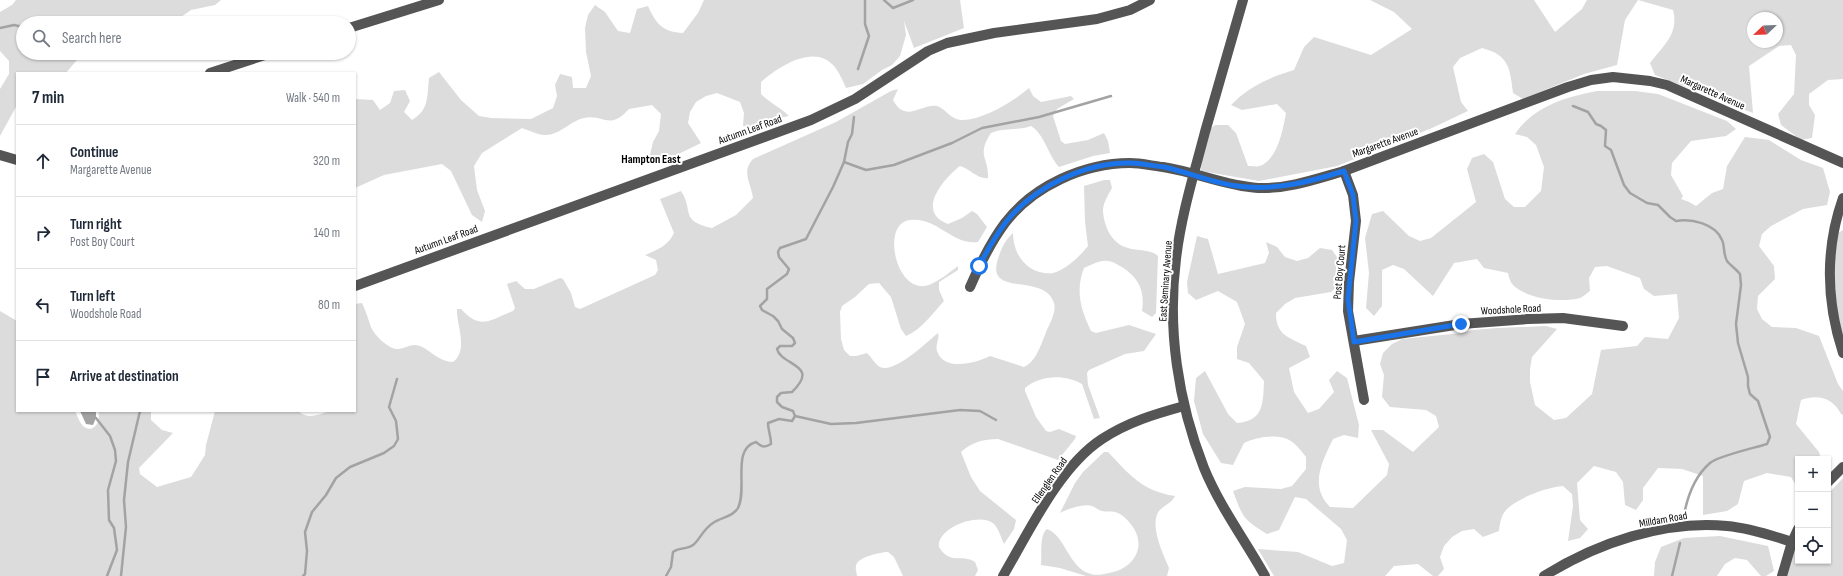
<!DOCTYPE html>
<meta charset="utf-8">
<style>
:root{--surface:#fff;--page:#f2f2f3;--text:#1f2937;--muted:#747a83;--line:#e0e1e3}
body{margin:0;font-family:"Sofia Sans Condensed",sans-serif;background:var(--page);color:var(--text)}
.controls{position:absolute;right:12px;bottom:12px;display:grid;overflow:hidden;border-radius:0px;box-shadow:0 1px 3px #0004}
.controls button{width:36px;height:36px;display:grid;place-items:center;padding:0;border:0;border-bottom:1px solid var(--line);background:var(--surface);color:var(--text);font:20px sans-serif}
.compass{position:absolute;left:1747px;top:12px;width:36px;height:36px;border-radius:50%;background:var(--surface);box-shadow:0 1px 3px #0004;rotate:247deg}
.stop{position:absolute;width:12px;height:12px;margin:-9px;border:3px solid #1a73e8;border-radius:50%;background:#fff}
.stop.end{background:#1a73e8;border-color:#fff;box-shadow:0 1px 4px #0008}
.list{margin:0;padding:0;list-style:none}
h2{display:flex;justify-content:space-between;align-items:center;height:52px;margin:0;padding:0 16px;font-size:17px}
h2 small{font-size:13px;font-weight:400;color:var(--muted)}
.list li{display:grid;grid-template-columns:26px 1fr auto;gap:12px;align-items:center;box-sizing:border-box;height:72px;padding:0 16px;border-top:1px solid var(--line)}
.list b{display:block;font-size:15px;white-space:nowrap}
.list p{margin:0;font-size:13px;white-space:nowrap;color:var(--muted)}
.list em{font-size:13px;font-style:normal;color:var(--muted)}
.icon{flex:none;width:22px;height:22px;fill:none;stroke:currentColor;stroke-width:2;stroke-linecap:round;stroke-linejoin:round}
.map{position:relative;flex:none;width:1843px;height:576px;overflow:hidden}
.search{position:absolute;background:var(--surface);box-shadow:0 1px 3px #0004;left:16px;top:16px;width:340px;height:44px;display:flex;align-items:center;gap:10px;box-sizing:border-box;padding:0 14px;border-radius:22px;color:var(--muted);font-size:15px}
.panel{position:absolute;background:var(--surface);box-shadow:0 1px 3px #0004;left:16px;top:72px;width:340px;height:340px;border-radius:0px}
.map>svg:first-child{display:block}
</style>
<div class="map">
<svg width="1843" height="576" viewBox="0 0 1843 576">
<rect width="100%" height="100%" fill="#fff"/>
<g fill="#dcdcdc" fill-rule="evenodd">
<polygon points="16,0 221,0 215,5 191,10 181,17 180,23 23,23 23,53 117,53 81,55 66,73 17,73 17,105 0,136 0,89 9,74 9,61 0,51 0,12 12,5"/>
<path d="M704 0H960L964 28 914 48 904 21 906 35 900 56 892 65 882 70 863 84 846 88C843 81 839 72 834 66 814 43 778 67 761 82V94C770 103 780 107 789 116L765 121 754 127 743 126 744 113 740 102 717 93 706 96 696 102 690 112 688 123 701 143 656 165 650 155 653 142 659 131 661 114 652 105 629 109C609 131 604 114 584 118 570 121 560 135 545 135 538 135 528 130 522 128L482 153 474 166 477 190 485 211 482 222 472 215 451 171 442 164 384 175 355 188V99L373 100 380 110 390 103 394 91 405 90 410 101 404 112 412 120C429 110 427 97 429 78L439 72 461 100 479 116 491 118 531 119 553 108 557 96 555 85 560 74 572 77 573 88H586L591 76 586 52 585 28 588 15 595 5 605 12 618 31 630 33 637 9 648 6C656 24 663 32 683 33L698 13Z"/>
<path d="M1370 0H1534L1555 32 1582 9 1587 0H1843V79L1828 80 1809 94V105L1815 115 1812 138 1801 140 1781 125 1778 114 1794 94 1796 55 1791 45 1779 46 1749 66 1753 113 1655 75 1650 63C1664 45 1679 34 1673 10L1638 0 1625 20 1617 65 1584 74 1523 99 1513 93C1510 68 1509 55 1482 48L1460 58 1453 67 1461 102 1468 111 1432 128 1337 166 1259 181 1201 171 1202 145 1205 133 1215 125H1228L1236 133 1248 166C1251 166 1257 167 1260 166 1278 159 1283 129 1286 113L1277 104 1242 110 1231 105C1248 87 1270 77 1294 70L1304 47 1314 37 1371 55 1412 29 1394 12ZM1753 18H1777V42H1753Z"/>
<path d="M1029 88 1033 96 1041 102 1071 96 1074 99 1057 109 1053 116 1061 141 1065 144 1088 140 1104 133 1108 141 1110 153 1093 156 1059 167C1048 155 1045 135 1031 126 1017 131 1004 127 991 133 976 156 989 157 988 178 979 180 970 169 960 166 944 178 915 212 948 224L962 218 972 211 977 214 987 227 978 242C951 245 938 217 910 220 880 223 896 296 929 285 939 281 949 273 958 266V270L939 282V290L944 301C933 313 921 330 906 336L901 329 891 297 879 283 869 284 855 297 842 306 840 312 841 339 844 350 850 356H856L867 353C871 357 876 365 880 367 895 374 928 341 938 333 940 339 935 344 937 351 944 372 976 363 990 356L1024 367C1036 361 1040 347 1045 335 1048 326 1057 313 1054 303 1045 272 985 298 998 259 1001 249 1005 240 1013 233 1013 252 1024 270 1044 273 1048 273 1050 274 1053 273 1067 269 1079 257 1088 246L1085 222 1084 186 1104 180H1110L1112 188C1108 195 1103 203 1103 211 1104 227 1112 244 1128 248 1137 251 1151 249 1158 256L1156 313 1152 317 1142 311C1145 291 1139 278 1122 267 1118 265 1112 261 1108 261 1099 260 1092 265 1084 268 1075 291 1081 310 1091 331L1096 333 1129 325 1156 334 1144 351 1125 354 1089 370 1087 373 1088 385 1100 418 1094 419 1082 384C1065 374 1040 375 1025 388V391L1036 417 1046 431 1050 432 1059 429 1076 436 1075 439 1058 460 998 439C984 439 972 442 961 452L971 477 980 491 1016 520 1014 529 1004 544C1001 538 999 529 994 524 980 511 936 528 939 547 951 566 961 553 975 562L978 570 975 576H903L894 557 888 552C881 552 857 557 856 566 855 569 857 573 857 576H0V311L17 321V411H75C78 417 80 425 86 428 96 432 101 419 98 411H151V420L162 430 173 433 139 468 140 474 157 487 191 477 193 474 205 455 206 445 215 411H298C309 421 320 413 332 411 339 410 347 411 355 411V304L362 303C366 311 368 319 371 327 374 335 389 350 399 349 407 348 411 343 420 346 431 351 440 362 453 362 469 350 456 324 457 309H461C481 330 488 321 513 311L515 308 507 284 516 281 525 289H534L560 278 563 279 571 293 575 307 580 309 655 275 658 270 656 260 645 255C657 250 668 246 674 233L660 199 681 191C694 210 679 221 712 228L736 215 753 198C751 183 741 172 753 159L836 122 891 91 898 89 893 100C906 124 921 103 937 106 945 108 950 119 961 120 982 121 1014 101 1029 88Z"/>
<path d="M1597 91H1635L1658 94 1727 121 1736 129 1726 136 1691 141 1672 163 1671 175 1683 196 1681 199 1689 202 1696 206 1712 193 1723 189 1727 166 1745 137 1769 140 1801 160 1823 168 1830 192 1827 205 1803 209 1771 226 1762 234 1759 246 1774 266 1775 279 1758 296 1757 309 1762 319 1772 327 1796 328 1819 336 1838 384 1843 391V415L1841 414C1833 398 1818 394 1801 400L1796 424 1819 452 1821 459H1798V489L1791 477 1767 473 1744 481 1738 504 1727 511 1703 515V476L1682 469 1658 468 1643 488V500L1636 510 1625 505 1623 482 1616 472 1594 466 1577 483 1580 520 1588 529 1580 538 1568 541 1573 506 1572 494 1563 486C1547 487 1519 498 1508 508 1501 514 1500 523 1499 531L1483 537 1474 529 1462 531 1452 537 1444 546 1440 557 1444 569 1438 576H1433L1418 564 1394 566 1385 576H1274L1258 549 1298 552 1332 566 1344 563 1347 540 1341 529 1306 499 1295 497 1279 530 1267 534C1243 519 1243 518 1233 491L1245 487 1281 489 1292 486 1306 469V457C1302 452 1297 445 1291 441 1279 433 1256 437 1244 443L1233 465 1221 463 1203 434 1194 401 1196 378 1205 371 1228 414 1237 423C1264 421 1263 403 1264 381L1249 363 1237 359V347L1245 324 1237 302 1218 291 1196 300 1188 293 1187 282 1197 236 1208 239 1218 274 1265 263 1269 253 1266 242 1277 247 1285 257 1297 261 1308 258 1320 248 1332 250 1339 260 1340 284 1331 292 1295 298 1285 304 1276 313C1276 335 1288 337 1306 346L1310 357 1289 368 1294 392 1308 413 1319 409 1334 392 1329 380 1337 371 1347 378 1359 425 1358 438 1344 435 1333 439C1322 462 1309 486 1330 507L1353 508 1387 475 1389 464 1371 430H1383L1413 452 1439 427 1436 416 1426 410 1390 407 1382 397 1384 375 1380 364 1383 353 1392 344 1402 339 1462 333 1473 330 1497 328 1546 326 1557 329 1532 357 1530 369V382L1535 405 1554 420 1566 418 1592 394 1601 350 1637 346 1645 337 1668 339 1679 318 1677 294 1654 296 1644 289 1640 278 1607 266 1595 267 1589 278 1590 291C1587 293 1583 297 1580 298 1561 303 1527 299 1513 285 1510 282 1509 277 1508 273L1484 268 1477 259 1454 263 1433 296 1404 269 1393 265 1382 270V306L1374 316 1366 308 1369 273 1365 238 1372 214 1383 211 1409 236 1420 241 1431 238 1476 202 1467 169 1472 158 1484 154 1493 162 1505 199 1514 207H1525L1541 191 1544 167 1536 145 1527 137 1515 134C1534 106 1566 97 1597 91Z"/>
<polygon points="1843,230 1843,340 1833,294 1833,257 1838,233"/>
<path d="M1104 452H1108C1130 475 1142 491 1175 496 1172 503 1164 505 1159 511 1149 525 1163 554 1169 568L1167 576H1086L1060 568 1041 565C1042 555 1039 535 1047 529 1065 535 1069 569 1091 574 1096 576 1104 574 1109 573 1135 569 1149 544 1129 522 1126 518 1120 513 1115 512 1111 511 1106 512 1102 511 1098 510 1095 507 1092 506 1084 503 1067 509 1060 513L1075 483 1083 472Z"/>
<polygon points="1843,478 1843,576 1784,576 1798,541 1798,561 1828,561 1828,494"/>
<polygon points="1720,536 1768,546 1774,571 1766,576 1761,576 1747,560 1735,558 1725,564 1717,576 1654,576 1655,562 1661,547 1684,538"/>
</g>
<polygon fill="#a3a3a3" points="80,411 96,411 96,418 93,425 86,424"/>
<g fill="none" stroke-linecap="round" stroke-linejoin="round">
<g stroke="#a3a3a3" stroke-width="2.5">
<polyline points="884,0 893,8 913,0"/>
<polyline points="0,28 14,25 23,27"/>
<polyline points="858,69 869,36 865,24 865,0"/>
<path d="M1573 106 1588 112 1596 124 1601 126 1606 130 1605 146 1611 150 1624 185 1630 193 1647 203 1658 205 1670 217 1676 221C1691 218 1716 224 1722 240 1725 246 1723 254 1727 261 1730 265 1736 269 1740 274L1741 285 1736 324 1738 343 1748 377V386L1750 394 1758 401 1770 437 1767 444C1754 448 1718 456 1710 463 1696 475 1689 492 1685 510"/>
<polyline points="844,162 866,170 894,165 952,143 982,128 1039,117 1111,96"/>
<polyline points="795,416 831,424 856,423 960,410 980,411 996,420"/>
<polyline points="96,418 110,436 115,450 116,461 108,490 109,520 114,528 117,550 107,576"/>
<polyline points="121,576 126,527 124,500 128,462 140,411"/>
<polyline points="303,576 305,574 307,551 305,532 312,512 326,495 336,478 350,467 384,453 394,446 398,439 396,421 389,407 397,379"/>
<path d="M666 576 671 567 673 552C679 547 686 550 693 545 699 541 703 529 713 523 721 517 733 517 738 508 748 488 731 449 756 442 762 447 764 448 771 444 771 436 768 430 768 423L779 419 792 421 795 416 793 411 782 407 777 402V397L781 393 792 392C821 364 781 366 777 349L780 346H792L795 343 793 338 782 329 778 321 773 316 762 310 760 306 767 299V289L787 274 789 269 779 257 778 252 780 248 806 239 833 187 844 162 848 142 852 134 854 117"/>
<polyline points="1672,576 1680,543"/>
</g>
<g stroke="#555" stroke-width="10">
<path d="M1243 0C1230 44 1218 88 1205 132 1194 174 1181 216 1176 259 1167 329 1178 402 1204 468 1220 507 1245 540 1265 576"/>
<polyline points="349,28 439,0"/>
<polyline points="210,73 271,53"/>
<polyline points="0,155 17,160"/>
<polyline points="1344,171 1353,195 1356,221 1349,282 1348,311 1364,400"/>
<path d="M1843 198C1825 249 1826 301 1843 353"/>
<polyline points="355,286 811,120 855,99 928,51 947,43 994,33 1097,19 1130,10 1150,0"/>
<path d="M970 287C980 264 990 243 1005 223 1033 186 1084 163 1130 163 1141 163 1153 166 1163 167 1196 172 1225 186 1258 188 1288 189 1316 179 1344 171L1568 87 1591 80 1613 77 1650 81 1667 85 1843 163"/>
<polyline points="1354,341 1461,324 1528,319 1563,318 1623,326"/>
<polyline points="1828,482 1843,467"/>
<path d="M1003 576C1029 532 1059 467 1102 439 1128 422 1155 414 1184 406"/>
<path d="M1544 576C1597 543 1664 520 1727 526 1749 528 1771 535 1792 542"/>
<polyline points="1782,576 1792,542 1798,529"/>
</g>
</g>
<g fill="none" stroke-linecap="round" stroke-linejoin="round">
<path stroke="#1a73e8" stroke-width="5" d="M979 266C987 251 995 236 1006 222 1034 187 1085 162 1131 163 1141 163 1153 166 1164 167 1188 172 1212 183 1237 186 1275 191 1309 182 1344 171L1353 195 1356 221 1348 299 1354 342 1461 324"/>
</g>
<g text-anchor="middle" stroke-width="4" stroke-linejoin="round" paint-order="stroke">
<g font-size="11" fill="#000" stroke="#fff">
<text transform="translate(1713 92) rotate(24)" y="4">Margarette Avenue</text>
<text transform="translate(750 129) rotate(-20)" y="4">Autumn Leaf Road</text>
<text transform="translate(1385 142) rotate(-20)" y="4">Margarette Avenue</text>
<text transform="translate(446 239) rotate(-20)" y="4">Autumn Leaf Road</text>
<text transform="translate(1339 272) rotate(-85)" y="4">Post Boy Court</text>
<text transform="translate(1165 281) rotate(-86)" y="4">East Seminary Avenue</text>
<text transform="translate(1511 309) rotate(-3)" y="4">Woodshole Road</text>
<text transform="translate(1049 480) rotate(-55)" y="4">Ellenglen Road</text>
<text transform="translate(1663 519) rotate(-10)" y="4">Milldam Road</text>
</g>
<g font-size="12" font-weight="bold" fill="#000" stroke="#fff">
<text x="651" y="163">Hampton East</text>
</g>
</g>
</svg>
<div class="controls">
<button>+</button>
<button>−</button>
<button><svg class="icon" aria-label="locate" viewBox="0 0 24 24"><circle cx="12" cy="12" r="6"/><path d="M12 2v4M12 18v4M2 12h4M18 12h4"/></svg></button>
</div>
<svg class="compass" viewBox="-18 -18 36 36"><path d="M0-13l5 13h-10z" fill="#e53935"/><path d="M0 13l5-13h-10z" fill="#747a83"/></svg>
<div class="stop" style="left:979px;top:266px"></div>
<div class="stop end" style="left:1461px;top:324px"></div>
<div class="search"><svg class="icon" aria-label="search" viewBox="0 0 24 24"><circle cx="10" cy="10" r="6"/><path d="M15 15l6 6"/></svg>Search here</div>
<section class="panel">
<h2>7 min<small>Walk · 540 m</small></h2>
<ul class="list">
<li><svg class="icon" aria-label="ahead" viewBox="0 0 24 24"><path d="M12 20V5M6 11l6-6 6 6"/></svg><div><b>Continue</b><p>Margarette Avenue</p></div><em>320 m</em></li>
<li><svg class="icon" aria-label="right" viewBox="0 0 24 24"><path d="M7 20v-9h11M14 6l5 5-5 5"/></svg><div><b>Turn right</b><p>Post Boy Court</p></div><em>140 m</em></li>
<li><svg class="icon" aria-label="left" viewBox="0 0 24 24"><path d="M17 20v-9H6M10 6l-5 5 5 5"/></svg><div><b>Turn left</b><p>Woodshole Road</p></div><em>80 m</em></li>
<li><svg class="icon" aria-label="arrive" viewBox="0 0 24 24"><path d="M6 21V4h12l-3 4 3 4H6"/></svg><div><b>Arrive at destination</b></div></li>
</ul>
</section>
</div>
